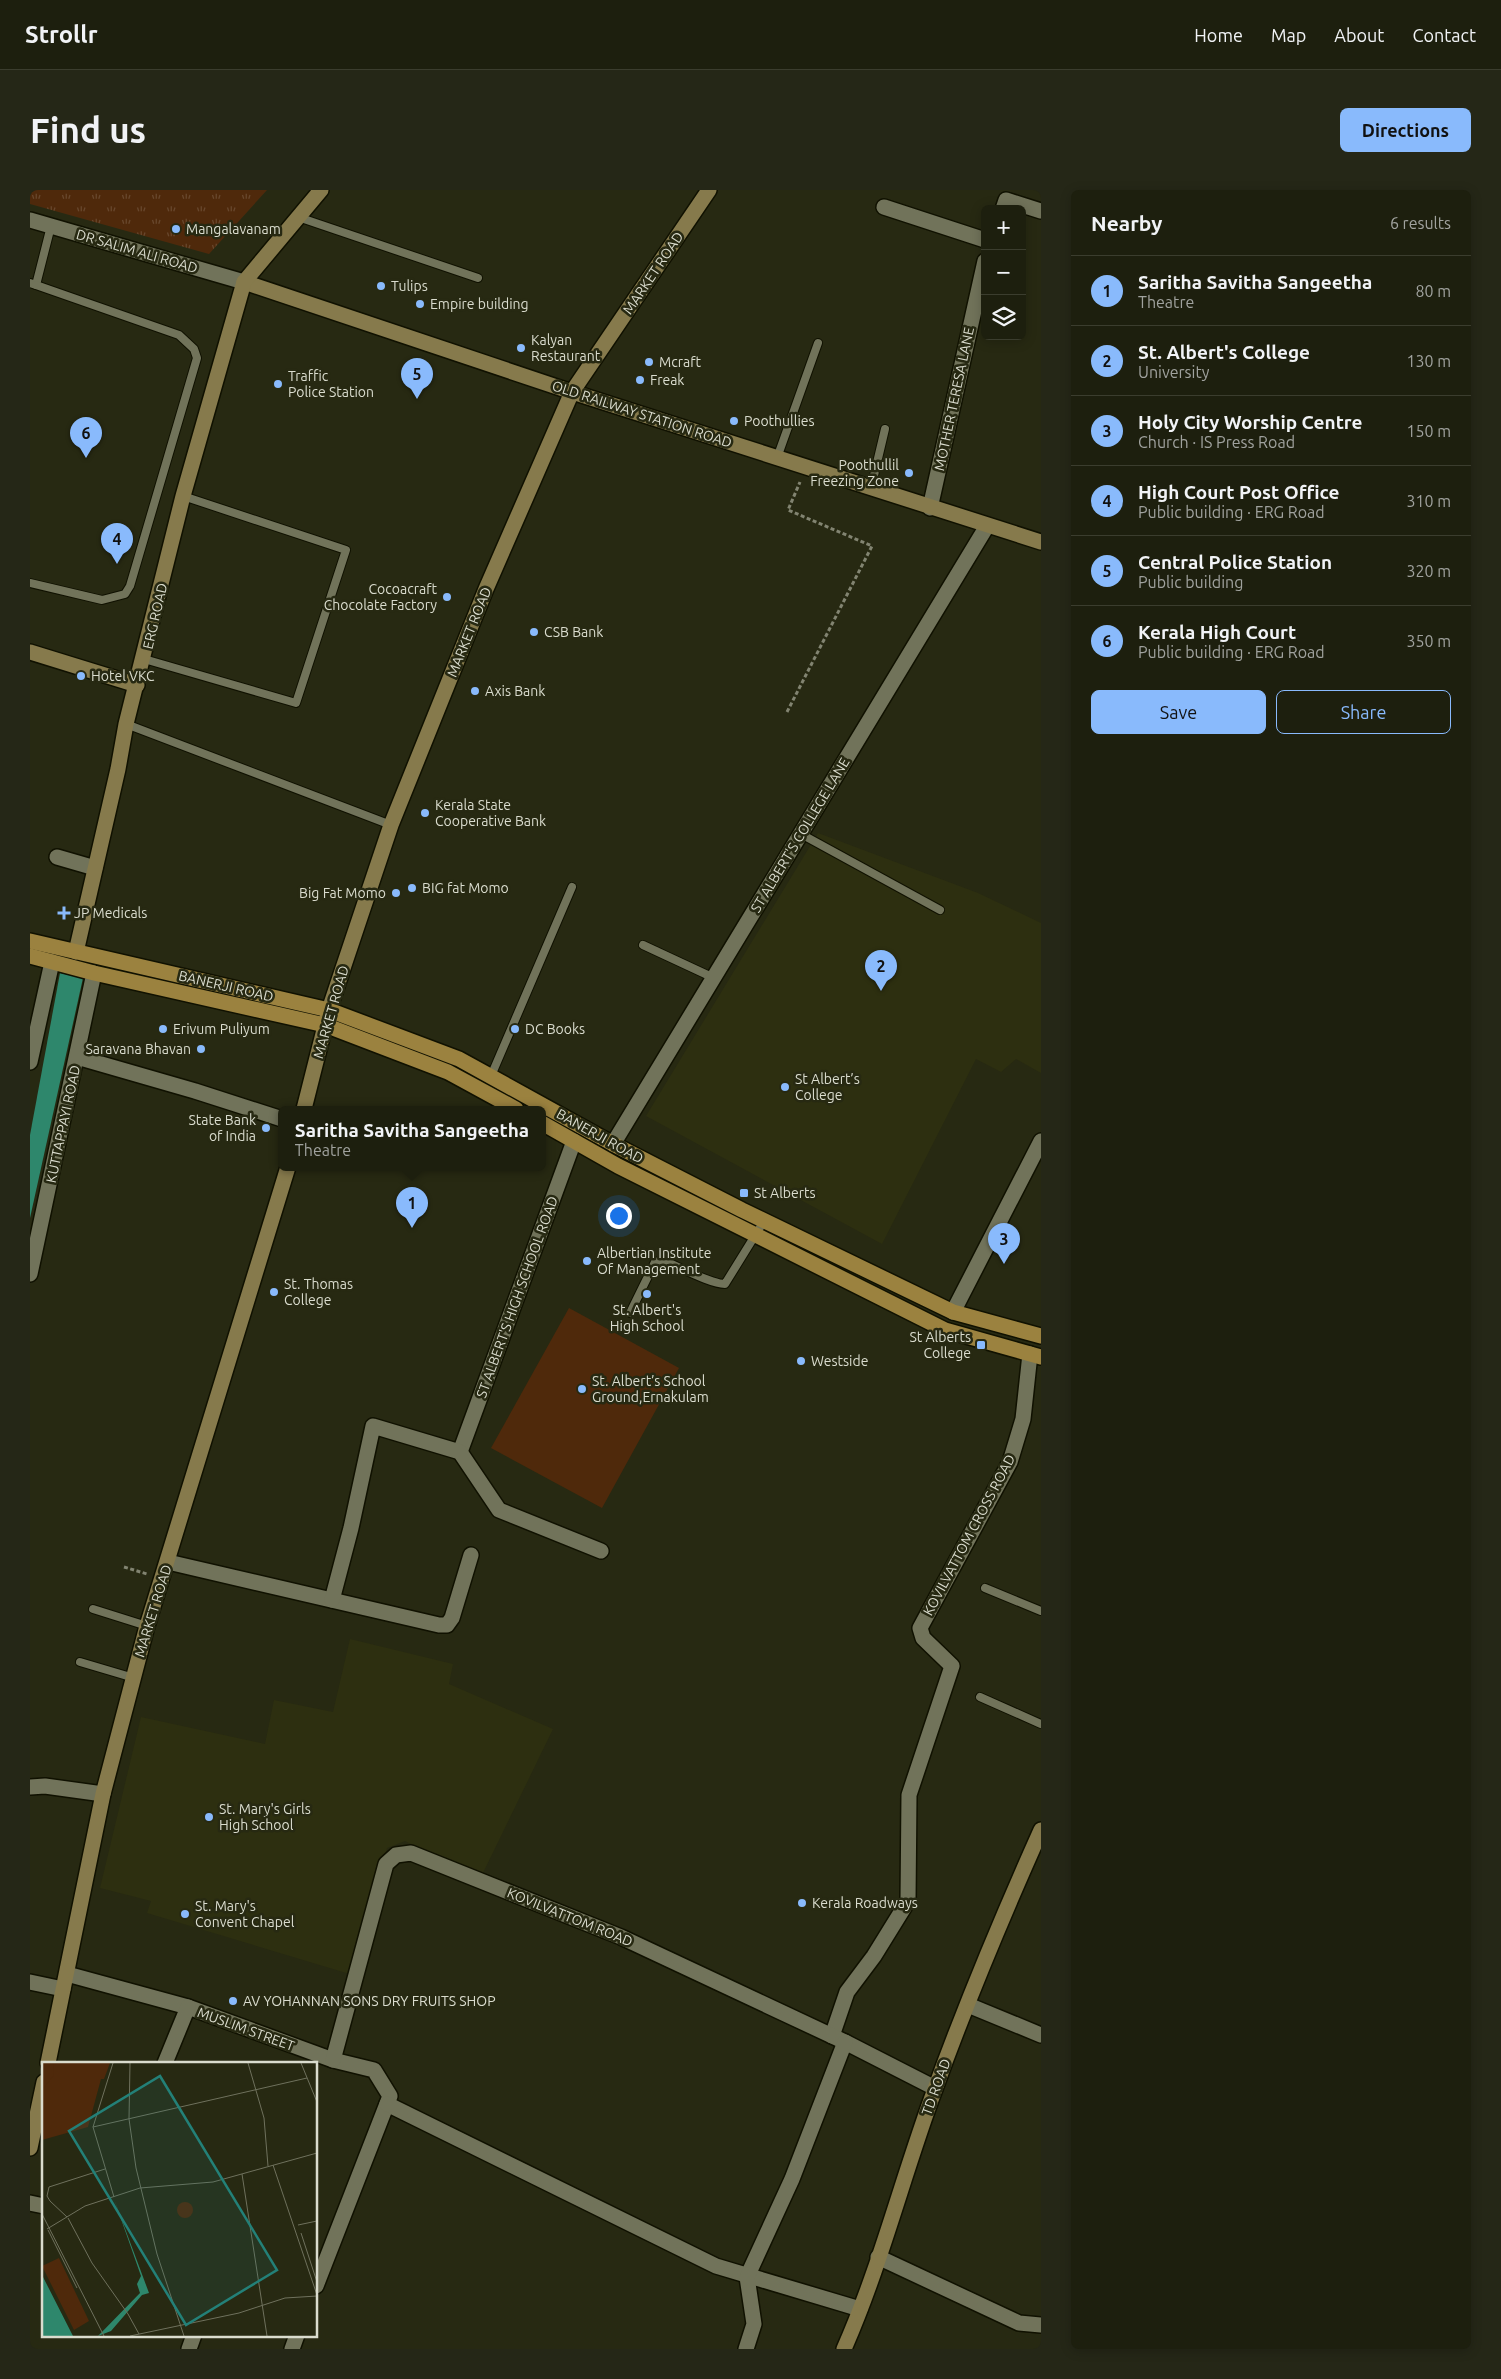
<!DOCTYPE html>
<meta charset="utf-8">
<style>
:root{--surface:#1d1f0e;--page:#252717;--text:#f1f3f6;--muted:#a0a29e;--line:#3b3d2e;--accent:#89bafc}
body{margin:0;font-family:Ubuntu,sans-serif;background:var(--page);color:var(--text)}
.controls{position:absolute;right:15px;top:15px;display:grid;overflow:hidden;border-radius:8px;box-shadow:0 2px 12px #0003}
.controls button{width:45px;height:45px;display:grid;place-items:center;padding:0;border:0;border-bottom:1px solid var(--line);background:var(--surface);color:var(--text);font:25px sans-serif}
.you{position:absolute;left:588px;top:1025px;width:18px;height:18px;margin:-12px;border:4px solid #fff;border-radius:50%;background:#1a73e8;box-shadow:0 0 0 8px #1a73e833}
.badge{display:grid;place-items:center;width:32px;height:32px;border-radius:50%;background:var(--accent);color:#111;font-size:16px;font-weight:700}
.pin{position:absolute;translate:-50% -41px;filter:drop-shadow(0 1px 2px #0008)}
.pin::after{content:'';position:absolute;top:26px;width:18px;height:15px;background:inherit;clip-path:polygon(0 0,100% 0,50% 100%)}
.popup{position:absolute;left:248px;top:916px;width:268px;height:65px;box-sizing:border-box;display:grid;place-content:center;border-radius:8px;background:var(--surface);filter:drop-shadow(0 1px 4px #0005);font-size:16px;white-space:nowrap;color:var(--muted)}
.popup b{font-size:19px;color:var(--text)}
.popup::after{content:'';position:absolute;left:50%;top:100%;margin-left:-10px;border:10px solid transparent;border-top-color:var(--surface)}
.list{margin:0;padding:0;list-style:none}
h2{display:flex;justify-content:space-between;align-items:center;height:65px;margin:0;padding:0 20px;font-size:21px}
h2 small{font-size:16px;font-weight:400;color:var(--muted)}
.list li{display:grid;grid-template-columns:32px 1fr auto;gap:15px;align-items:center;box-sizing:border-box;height:70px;padding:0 20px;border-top:1px solid var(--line)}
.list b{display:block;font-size:19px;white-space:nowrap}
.list p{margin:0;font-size:16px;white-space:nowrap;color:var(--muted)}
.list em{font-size:16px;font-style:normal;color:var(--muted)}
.actions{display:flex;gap:10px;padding:15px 20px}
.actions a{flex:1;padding:11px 0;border:1px solid var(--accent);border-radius:8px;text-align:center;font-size:18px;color:var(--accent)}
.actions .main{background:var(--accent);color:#111}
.icon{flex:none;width:28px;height:28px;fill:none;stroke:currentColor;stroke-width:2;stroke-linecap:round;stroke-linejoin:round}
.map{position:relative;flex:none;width:1011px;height:2159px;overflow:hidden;border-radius:8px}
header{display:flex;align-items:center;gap:30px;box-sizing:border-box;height:70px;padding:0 25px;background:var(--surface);border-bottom:1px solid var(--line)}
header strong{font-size:24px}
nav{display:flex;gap:28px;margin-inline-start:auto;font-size:18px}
.intro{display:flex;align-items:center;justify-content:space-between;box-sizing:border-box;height:120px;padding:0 30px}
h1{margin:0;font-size:35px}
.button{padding:12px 22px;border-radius:8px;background:var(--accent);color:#111;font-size:18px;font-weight:700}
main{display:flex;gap:30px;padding:0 30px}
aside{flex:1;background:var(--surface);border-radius:8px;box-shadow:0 2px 12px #0003}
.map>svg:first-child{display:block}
</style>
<header>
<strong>Strollr</strong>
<nav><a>Home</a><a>Map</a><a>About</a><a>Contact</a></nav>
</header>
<div class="intro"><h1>Find us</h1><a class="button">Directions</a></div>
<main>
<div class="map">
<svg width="1011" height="2159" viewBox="0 0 1011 2159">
<defs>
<pattern id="grass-tufts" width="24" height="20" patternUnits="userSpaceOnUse" patternTransform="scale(1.25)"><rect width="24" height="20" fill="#4f290b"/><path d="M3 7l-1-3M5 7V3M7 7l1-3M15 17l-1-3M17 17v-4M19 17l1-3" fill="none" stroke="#68472d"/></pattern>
</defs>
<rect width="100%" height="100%" fill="#272912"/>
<g fill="#2d2f10">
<polygon points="788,643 948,703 1011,733 1011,883 986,869 971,882 946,869 852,1054 616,926"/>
<polygon points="320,1449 423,1474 419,1494 523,1539 451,1687 375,1651 357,1658 323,1785 117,1723 121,1711 70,1698 111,1527 235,1554 244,1510 303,1522"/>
</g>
<polygon fill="url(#grass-tufts)" points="0,0 237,0 179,64 0,14"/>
<polygon fill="#4f290b" points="539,1118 649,1178 572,1318 461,1258"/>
<polygon fill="#2e876c" points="30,783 53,788 0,1028 0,945"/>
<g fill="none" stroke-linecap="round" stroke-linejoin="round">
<g stroke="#101100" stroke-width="10">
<g id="lane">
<polyline points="268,27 448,88"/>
<polyline points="0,93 6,95 21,36"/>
<polyline points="747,268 788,153"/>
<polyline points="841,298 855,239"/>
<polyline points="0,393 72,410 95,404 100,396 167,168 164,159 149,145 6,95"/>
<polyline points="114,469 266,513 316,360 153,306"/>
<polyline points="96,534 361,635"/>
<polyline points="771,644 910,720"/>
<polyline points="613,755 684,788"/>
<polyline points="461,886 542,697"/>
<path d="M600 1123 625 1072 632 1070C648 1076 680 1094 695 1094L734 1031"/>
<polyline points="955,1398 1011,1421"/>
<polyline points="63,1419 117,1436"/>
<polyline points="50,1472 104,1488"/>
<polyline points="950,1507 1011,1534"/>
</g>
</g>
<g stroke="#101100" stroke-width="18">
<g id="street">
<polyline points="854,17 955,50"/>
<polyline points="973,19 976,10 1011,21"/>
<polyline points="0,30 214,92"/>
<polyline points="900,318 955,71"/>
<polyline points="27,667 65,678"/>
<polyline points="47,867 165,901 252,929"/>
<polyline points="0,872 22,772"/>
<polyline points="583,954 957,336"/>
<polyline points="0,1084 64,783"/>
<polyline points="923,1122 1011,951"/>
<polyline points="430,1262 544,951"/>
<polyline points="138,1372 409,1435 417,1435 422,1428 441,1365"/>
<polyline points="302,1410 321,1338 343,1236 430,1262 469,1320 571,1361"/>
<polyline points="0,1597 15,1596 73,1604"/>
<polyline points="37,1784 158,1817 303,1870 344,1880 360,1906 286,2096"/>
<polyline points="0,1792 33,1799"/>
<polyline points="938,1815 1011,1845"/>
<polyline points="802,1846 817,1802 844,1766 878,1711 879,1605 922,1476 893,1448 890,1438 980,1272 993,1229 1000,1164"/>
<polyline points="303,1870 356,1674 366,1665 381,1663 591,1747 815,1852 905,1898"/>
<polyline points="135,1873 158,1817"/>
<polyline points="357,1914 686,2076 830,2119"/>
<polyline points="0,2013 14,2016"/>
<polyline points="848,2067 989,2133 1011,2135"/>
<polyline points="159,2159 164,2145"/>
<polyline points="262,2159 267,2145"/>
<polyline points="716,2159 724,2134 717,2087 762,1989 815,1852"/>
</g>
</g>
<g stroke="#101100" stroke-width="18">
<g id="secondary">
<polyline points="214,92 542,202 1011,352"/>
<polyline points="0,462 107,495"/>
<polyline points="46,762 88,579 96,534 153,306 214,92 291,0"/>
<polyline points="274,919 299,820 361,635 456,399 542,202 679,0"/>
<polyline points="18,1873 73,1604 117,1436 258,977"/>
<polyline points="0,1958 14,1892"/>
<path d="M814 2159C851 2075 873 1985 905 1899 937 1811 973 1725 1011 1640"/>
</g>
</g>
<g stroke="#101100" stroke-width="18">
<g id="primary">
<polyline points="0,751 299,820 429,869 583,954 712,1020 923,1122 1011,1146"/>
<polyline points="0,766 64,783 295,835 418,882 486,919"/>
<polyline points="512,933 588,976 915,1140 1011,1167"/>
</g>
</g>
<g stroke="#828471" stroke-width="3" stroke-dasharray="4 2.5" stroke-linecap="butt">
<polyline points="757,522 842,356 758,320 770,292"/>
<polyline points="94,1377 117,1384"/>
</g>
<use href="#lane" stroke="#71735a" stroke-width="8"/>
<use href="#street" stroke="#71735a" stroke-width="15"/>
<use href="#secondary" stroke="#867a4c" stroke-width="15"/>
<use href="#primary" stroke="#9b823f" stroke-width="15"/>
</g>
<g fill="#89bafc" stroke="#272912" stroke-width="2">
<circle cx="146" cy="39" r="5"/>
<circle cx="351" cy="96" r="5"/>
<circle cx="390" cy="114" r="5"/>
<circle cx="491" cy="158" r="5"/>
<circle cx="619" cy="172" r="5"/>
<circle cx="610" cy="190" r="5"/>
<circle cx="248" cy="194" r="5"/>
<circle cx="704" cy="231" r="5"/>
<circle cx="879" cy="283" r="5"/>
<circle cx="417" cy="407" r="5"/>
<circle cx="504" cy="442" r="5"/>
<circle cx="51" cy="486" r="5"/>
<circle cx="445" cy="501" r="5"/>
<circle cx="395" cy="623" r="5"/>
<circle cx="382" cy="698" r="5"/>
<circle cx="366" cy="703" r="5"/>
<path d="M31.5 715.5h5v5h5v5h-5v5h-5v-5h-5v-5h5z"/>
<circle cx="133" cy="839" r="5"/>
<circle cx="485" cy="839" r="5"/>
<circle cx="171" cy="859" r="5"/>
<circle cx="755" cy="897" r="5"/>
<circle cx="236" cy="938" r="5"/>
<rect x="709" y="998" width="10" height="10" rx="2.5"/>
<circle cx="557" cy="1071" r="5"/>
<circle cx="244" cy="1102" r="5"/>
<circle cx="617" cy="1104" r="5"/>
<rect x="946" y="1150" width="10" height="10" rx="2.5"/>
<circle cx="771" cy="1171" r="5"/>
<circle cx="552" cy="1199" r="5"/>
<circle cx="179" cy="1627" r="5"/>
<circle cx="772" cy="1713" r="5"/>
<circle cx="155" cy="1724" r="5"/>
<circle cx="203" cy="1811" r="5"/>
</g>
<g text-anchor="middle" stroke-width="5" stroke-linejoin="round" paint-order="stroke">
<g font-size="14" fill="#dadcce" stroke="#272912" text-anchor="start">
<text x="156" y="44">Mangalavanam</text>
<text x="361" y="101">Tulips</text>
<text x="400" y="119">Empire building</text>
<text x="501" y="155">Kalyan<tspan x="501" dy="16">Restaurant</tspan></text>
<text x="629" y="177">Mcraft</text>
<text x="258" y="191">Traffic<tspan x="258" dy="16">Police Station</tspan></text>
<text x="620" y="195">Freak</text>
<text x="714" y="236">Poothullies</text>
<text x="869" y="280" text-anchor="end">Poothullil<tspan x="869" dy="16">Freezing Zone</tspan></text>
<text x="407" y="404" text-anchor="end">Cocoacraft<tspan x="407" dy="16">Chocolate Factory</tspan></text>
<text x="514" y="447">CSB Bank</text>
<text x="61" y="491">Hotel VKC</text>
<text x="455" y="506">Axis Bank</text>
<text x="405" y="620">Kerala State<tspan x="405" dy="16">Cooperative Bank</tspan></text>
<text x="392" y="703">BIG fat Momo</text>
<text x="356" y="708" text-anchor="end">Big Fat Momo</text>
<text x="44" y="728">JP Medicals</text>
<text x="143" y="844">Erivum Puliyum</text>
<text x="495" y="844">DC Books</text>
<text x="161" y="864" text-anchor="end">Saravana Bhavan</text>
<text x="765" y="894">St Albert’s<tspan x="765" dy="16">College</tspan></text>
<text x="226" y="935" text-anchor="end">State Bank<tspan x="226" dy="16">of India</tspan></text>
<text x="724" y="1008">St Alberts</text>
<text x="567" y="1068">Albertian Institute<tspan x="567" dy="16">Of Management</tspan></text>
<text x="254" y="1099">St. Thomas<tspan x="254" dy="16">College</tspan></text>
<text x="617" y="1125" text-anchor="middle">St. Albert's<tspan x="617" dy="16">High School</tspan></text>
<text x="941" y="1152" text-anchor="end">St Alberts<tspan x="941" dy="16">College</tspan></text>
<text x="781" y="1176">Westside</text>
<text x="562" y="1196">St. Albert’s School<tspan x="562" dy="16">Ground,Ernakulam</tspan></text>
<text x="189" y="1624">St. Mary's Girls<tspan x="189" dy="16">High School</tspan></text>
<text x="782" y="1718">Kerala Roadways</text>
<text x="165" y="1721">St. Mary's<tspan x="165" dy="16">Convent Chapel</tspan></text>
<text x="213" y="1816">AV YOHANNAN SONS DRY FRUITS SHOP</text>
</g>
<g font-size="14" fill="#dadcce" stroke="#272912">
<text transform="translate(107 61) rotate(16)" y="5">DR SALIM ALI ROAD</text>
<text transform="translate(623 83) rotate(-56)" y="5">MARKET ROAD</text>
<text transform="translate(924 209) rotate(-78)" y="5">MOTHER TERESA LANE</text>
<text transform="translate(612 224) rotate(18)" y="5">OLD RAILWAY STATION ROAD</text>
<text transform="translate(125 426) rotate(-77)" y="5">ERG ROAD</text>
<text transform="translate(439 442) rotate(-68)" y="5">MARKET ROAD</text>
<text transform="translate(770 645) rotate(-59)" y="5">ST ALBERT'S COLLEGE LANE</text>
<text transform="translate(196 796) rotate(13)" y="5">BANERJI ROAD</text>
<text transform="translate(301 822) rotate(-74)" y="5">MARKET ROAD</text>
<text transform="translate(33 934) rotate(-78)" y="5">KUTTAPPAYI ROAD</text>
<text transform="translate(570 946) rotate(29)" y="5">BANERJI ROAD</text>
<text transform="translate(487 1107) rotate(-70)" y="5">ST ALBERT'S HIGH SCHOOL ROAD</text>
<text transform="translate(939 1345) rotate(-62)" y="5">KOVILVATTOM CROSS ROAD</text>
<text transform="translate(123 1421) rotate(-73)" y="5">MARKET ROAD</text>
<text transform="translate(540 1727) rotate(22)" y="5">KOVILVATTOM ROAD</text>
<text transform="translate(216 1839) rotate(20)" y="5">MUSLIM STREET</text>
<text transform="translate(906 1897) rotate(-70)" y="5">TD ROAD</text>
</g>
</g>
<g transform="translate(12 1872)">
<rect width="275" height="275" fill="#272912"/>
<path d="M0 1H68L62 17H59L46 65 0 78ZM17 196 47 259 32 268 0 204Z" fill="#4f290b"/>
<path d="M0 1H11L12 13 0 28Z" fill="#4f290b"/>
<path d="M135 148a8 8 0 1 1 16 0a8 8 0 1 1-16 0Z" fill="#4f290b"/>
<path d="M72 137 107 231 100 233 69 269 56 274 98 231 95 222 99 214ZM0 213 31 274H0Z" fill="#2e876c"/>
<path fill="none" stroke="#6f715d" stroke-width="1" d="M71 1 51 65 72 135M88 1 87 57 94 106 115 192 142 274M206 1 222 56 226 104M259 1 275 40M51 65 265 16M231 103 275 233M200 112 225 274M0 152 62 274M25 155 8 139 5 134 7 125 63 107M26 156 50 201 86 252 97 272M256 163 275 159M5 167 43 144 98 126 171 120 275 91M6 168 35 226M259 171 275 220M88 274 197 251 243 236 275 234"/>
<path fill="#238078" fill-opacity="0.15" stroke="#238078" stroke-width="2.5" d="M118 14 235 208 144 263 27 69Z"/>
<rect width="275" height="275" fill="none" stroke="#dadcce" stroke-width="2.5"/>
</g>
</svg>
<div class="controls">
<button>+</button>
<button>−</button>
<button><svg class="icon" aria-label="layers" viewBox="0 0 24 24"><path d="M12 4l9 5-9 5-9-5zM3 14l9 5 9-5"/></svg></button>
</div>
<div class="you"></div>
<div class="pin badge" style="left:382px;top:1038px">1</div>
<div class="popup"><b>Saritha Savitha Sangeetha</b>Theatre</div>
<div class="pin badge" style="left:851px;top:801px">2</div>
<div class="pin badge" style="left:974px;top:1074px">3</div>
<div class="pin badge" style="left:87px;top:374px">4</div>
<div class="pin badge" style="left:387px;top:209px">5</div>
<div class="pin badge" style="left:56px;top:268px">6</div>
</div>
<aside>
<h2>Nearby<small>6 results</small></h2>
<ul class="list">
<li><span class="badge">1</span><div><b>Saritha Savitha Sangeetha</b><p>Theatre</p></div><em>80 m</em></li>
<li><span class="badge">2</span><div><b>St. Albert's College</b><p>University</p></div><em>130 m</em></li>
<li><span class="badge">3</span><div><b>Holy City Worship Centre</b><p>Church · IS Press Road</p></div><em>150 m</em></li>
<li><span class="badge">4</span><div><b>High Court Post Office</b><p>Public building · ERG Road</p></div><em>310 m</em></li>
<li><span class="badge">5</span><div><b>Central Police Station</b><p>Public building</p></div><em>320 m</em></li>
<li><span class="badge">6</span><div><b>Kerala High Court</b><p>Public building · ERG Road</p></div><em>350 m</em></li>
</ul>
<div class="actions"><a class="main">Save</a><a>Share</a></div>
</aside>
</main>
